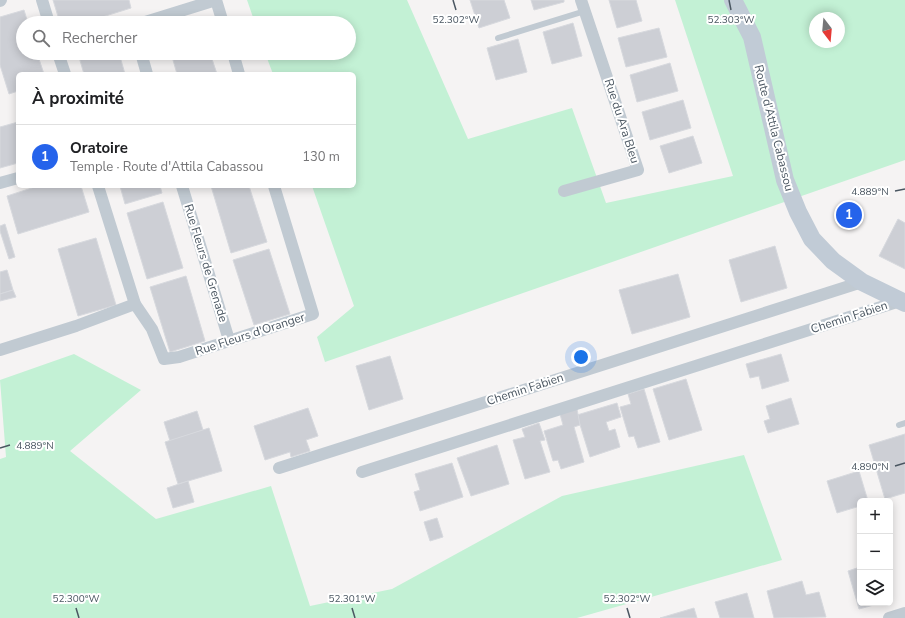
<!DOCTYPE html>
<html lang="fr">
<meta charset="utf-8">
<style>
:root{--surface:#fff;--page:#f6f6f6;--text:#202124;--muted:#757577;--line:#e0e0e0;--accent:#2563eb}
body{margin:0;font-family:"Nunito Sans",sans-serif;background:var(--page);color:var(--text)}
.controls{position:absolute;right:12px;bottom:12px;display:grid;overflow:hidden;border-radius:6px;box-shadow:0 2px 10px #0003}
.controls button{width:36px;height:36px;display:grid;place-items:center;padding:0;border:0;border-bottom:1px solid var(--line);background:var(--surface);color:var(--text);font:20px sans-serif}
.compass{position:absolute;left:809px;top:12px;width:36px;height:36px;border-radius:50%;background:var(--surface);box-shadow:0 2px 10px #0003;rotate:164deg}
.you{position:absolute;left:581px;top:357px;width:14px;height:14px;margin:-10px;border:3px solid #fff;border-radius:50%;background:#1a73e8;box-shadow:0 0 0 6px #1a73e833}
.badge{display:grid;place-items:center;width:26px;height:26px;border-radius:50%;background:var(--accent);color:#fff;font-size:13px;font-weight:700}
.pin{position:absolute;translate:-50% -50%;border:2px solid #fff;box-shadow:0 1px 4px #0006}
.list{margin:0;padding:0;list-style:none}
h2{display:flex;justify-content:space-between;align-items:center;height:52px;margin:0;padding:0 16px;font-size:17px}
h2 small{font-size:13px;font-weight:400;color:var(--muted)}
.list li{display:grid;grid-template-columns:26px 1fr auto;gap:12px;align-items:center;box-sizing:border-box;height:64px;padding:0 16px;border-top:1px solid var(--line)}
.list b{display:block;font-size:15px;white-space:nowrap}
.list p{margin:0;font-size:13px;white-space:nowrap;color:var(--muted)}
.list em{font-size:13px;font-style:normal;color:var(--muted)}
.icon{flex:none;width:22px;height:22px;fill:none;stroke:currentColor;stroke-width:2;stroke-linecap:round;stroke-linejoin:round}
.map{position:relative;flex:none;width:905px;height:618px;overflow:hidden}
.search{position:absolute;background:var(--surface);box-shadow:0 2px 10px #0003;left:16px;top:16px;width:340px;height:44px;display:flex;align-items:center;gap:10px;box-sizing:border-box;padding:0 14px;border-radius:22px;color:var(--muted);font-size:15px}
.panel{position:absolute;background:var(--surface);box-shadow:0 2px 10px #0003;left:16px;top:72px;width:340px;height:116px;border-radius:6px}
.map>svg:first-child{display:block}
</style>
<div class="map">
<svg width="905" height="618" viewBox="0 0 905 618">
<rect width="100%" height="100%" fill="#f5f3f3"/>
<g fill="#c3f1d5" fill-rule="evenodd">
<path d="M247 0H407L468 139 572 108 606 203 733 176 675 0H905V160L325 362 317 337 354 306 312 186H354V74H273L265 53H349V23H255ZM815 18H839V42H815Z"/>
<polygon points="74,354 141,390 70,451 156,519 271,486 310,606 392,589 562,496 744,455 782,560 577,618 0,618 0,459 6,457 0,380"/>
</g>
<g fill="#cdcfd5" stroke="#d7d9de">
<polygon points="53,0 129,0 131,8 83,23 60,23"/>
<polygon points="470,0 504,0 510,18 479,28"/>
<polygon points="531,0 564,0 564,2 534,10"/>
<polygon points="609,0 636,0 642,21 617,28"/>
<polygon points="24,10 28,23 23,23 23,53 37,53 44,74 18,74 18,91 9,94 0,65 0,17"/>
<polygon points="573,23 582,56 552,64 543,32"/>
<polygon points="659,28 667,57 626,67 618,38"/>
<polygon points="518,39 527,72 496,80 487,48"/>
<polygon points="91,53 119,53 125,74 84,74 79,57"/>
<polygon points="171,53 210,53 217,74 177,74"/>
<polygon points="670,63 678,91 637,102 630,75"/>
<polygon points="683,100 691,128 650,140 642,112"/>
<polygon points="18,122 18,163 0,168 0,127"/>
<polygon points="693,136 702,163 669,173 660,146"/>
<polygon points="38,186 81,186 89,212 18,234 7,196"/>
<polygon points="120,186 160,186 162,193 125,204"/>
<polygon points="211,186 249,186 267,242 231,253"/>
<polygon points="163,202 183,268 147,279 127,213"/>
<polygon points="898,219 905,223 905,269 879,256"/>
<polygon points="5,224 15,257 9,259 0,231 0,226"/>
<polygon points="96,238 116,305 78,316 58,249"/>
<polygon points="775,246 787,288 741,302 729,260"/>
<polygon points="269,249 290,314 254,325 233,260"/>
<polygon points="7,270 13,290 0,294 0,272"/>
<polygon points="678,274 690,317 632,334 619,290"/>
<polygon points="186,276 205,341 170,352 150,287"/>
<polygon points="13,290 16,297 0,301 0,294"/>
<polygon points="781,354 789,381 762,389 759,376 750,378 746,364"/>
<polygon points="390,356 403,399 369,410 356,366"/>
<polygon points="686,379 702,430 669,440 653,389"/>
<polygon points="644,389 660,442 638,448 634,436 629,437 620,407 631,404 628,394"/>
<polygon points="791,398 799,424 768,433 764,421 770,419 766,406"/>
<polygon points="617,403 621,417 606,422 609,431 615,429 620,447 590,457 577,415"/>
<polygon points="308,408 318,436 306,440 310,451 291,457 290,452 265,460 254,426"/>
<polygon points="577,409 580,425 574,427 584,462 561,469 558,460 553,461 544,431 563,425 560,414"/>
<polygon points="197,411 203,430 170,441 164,422"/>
<polygon points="539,423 545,440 540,441 550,472 525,479 513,440 525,437 522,429"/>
<polygon points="209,428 222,471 178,484 165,442"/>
<polygon points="905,434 905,493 885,499 869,445"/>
<polygon points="497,445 509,484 471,496 457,458"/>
<polygon points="452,463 463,497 420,511 414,492 420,490 415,474"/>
<polygon points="859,471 868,501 860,501 860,506 837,513 827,481"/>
<polygon points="188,481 194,502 173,508 167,488"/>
<polygon points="437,518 443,537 430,541 424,522"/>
<polygon points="860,567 860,603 881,603 859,609 848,571"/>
<polygon points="802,581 806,595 819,592 826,617 774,618 767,591"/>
<polygon points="747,593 754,618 720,618 715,602"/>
<polygon points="694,608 697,618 660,618"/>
</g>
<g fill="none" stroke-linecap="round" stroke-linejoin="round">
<g stroke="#c1cad2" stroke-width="6">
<polyline points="498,38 585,11"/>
<polyline points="899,425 905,423"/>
</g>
<g stroke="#c1cad2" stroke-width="12">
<polyline points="42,0 49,23"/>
<polyline points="216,0 223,23"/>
<polyline points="0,1 1,0"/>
<polyline points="142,23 216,0"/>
<polyline points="58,53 65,74"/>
<polyline points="141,53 147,74"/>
<polyline points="233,53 239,74"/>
<polyline points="0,183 18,178"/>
<polyline points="98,186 135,304 152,329 164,359 179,357 313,314 274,186"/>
<polyline points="182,186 229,340"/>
<polyline points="564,191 638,170 581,0"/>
<polyline points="0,350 76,326 135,304"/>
<polyline points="279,468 862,282"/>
<polyline points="362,472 900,301"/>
<polyline points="889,618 905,613"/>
</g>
<polyline stroke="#c1cbd6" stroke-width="18" points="733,0 752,37 785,180 798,212 812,239 833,261 862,282 905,303"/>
</g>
<path fill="none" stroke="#4a5661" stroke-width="1.5" d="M453 0 456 10M729 0 731 10M895 191 905 189M0 448 10 445M895 466 905 463M76 608 79 618M352 608 355 618M627 608 630 618"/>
<g text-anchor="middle" stroke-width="4" stroke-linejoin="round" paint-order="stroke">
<g font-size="12" fill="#4a5661" stroke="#fff">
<text transform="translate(622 121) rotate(72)" y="4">Rue du Ara Bleu</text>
<text transform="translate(774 128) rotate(76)" y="4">Route d'Attila Cabassou</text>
<text transform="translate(206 263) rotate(73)" y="4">Rue Fleurs de Grenade</text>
<text transform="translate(849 317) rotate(-18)" y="4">Chemin Fabien</text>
<text transform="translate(250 334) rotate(-18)" y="4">Rue Fleurs d'Oranger</text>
<text transform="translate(525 389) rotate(-18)" y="4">Chemin Fabien</text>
</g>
</g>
<g font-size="10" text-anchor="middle" fill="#4a5661" stroke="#fff" stroke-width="4" stroke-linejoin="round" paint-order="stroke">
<text x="456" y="23">52.302°W</text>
<text x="731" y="23">52.303°W</text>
<text x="870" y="195">4.889°N</text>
<text x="35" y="449">4.889°N</text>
<text x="870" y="470">4.890°N</text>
<text x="76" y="602">52.300°W</text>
<text x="352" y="602">52.301°W</text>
<text x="627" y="602">52.302°W</text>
</g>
</svg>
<div class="controls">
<button>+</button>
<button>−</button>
<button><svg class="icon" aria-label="layers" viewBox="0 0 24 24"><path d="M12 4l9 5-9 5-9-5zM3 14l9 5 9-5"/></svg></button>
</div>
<svg class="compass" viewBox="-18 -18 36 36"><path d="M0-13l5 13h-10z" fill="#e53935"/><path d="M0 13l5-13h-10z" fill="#757577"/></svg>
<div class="you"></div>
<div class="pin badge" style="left:849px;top:215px">1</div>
<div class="search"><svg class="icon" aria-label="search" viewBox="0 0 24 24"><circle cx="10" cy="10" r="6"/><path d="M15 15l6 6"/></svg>Rechercher</div>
<section class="panel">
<h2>À proximité<small></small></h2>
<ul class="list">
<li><span class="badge">1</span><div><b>Oratoire</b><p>Temple · Route d'Attila Cabassou</p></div><em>130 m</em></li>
</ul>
</section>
</div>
